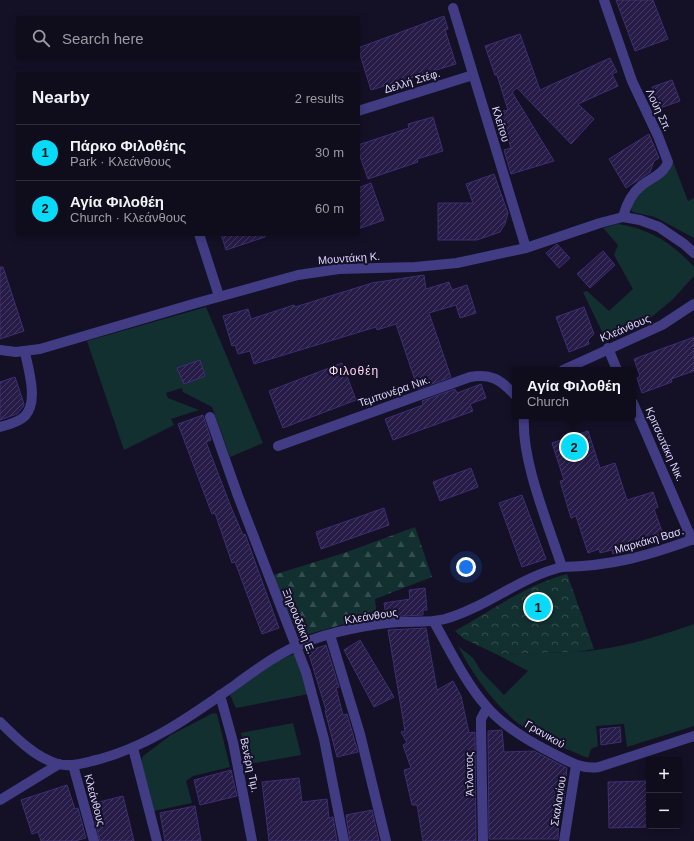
<!DOCTYPE html>
<meta charset="utf-8">
<style>
:root{--surface:#0f0c1c;--page:#181525;--text:#f1f3f6;--muted:#9b9ba3;--line:#2f2c3b;--accent:#08daf9}
body{margin:0;font-family:Arial,sans-serif;background:var(--page);color:var(--text)}
.controls{position:absolute;right:12px;bottom:12px;display:grid;overflow:hidden;border-radius:4px;box-shadow:0 2px 10px #0003}
.controls button{width:36px;height:36px;display:grid;place-items:center;padding:0;border:0;border-bottom:1px solid var(--line);background:var(--surface);color:var(--text);font:20px sans-serif}
.you{position:absolute;left:466px;top:567px;width:14px;height:14px;margin:-10px;border:3px solid #fff;border-radius:50%;background:#1a73e8;box-shadow:0 0 0 6px #1a73e833}
.badge{display:grid;place-items:center;width:26px;height:26px;border-radius:50%;background:var(--accent);color:#111;font-size:13px;font-weight:700}
.pin{position:absolute;translate:-50% -50%;border:2px solid #fff;box-shadow:0 1px 4px #0006}
.popup{position:absolute;left:512px;top:367px;width:124px;height:52px;box-sizing:border-box;display:grid;place-content:center;border-radius:4px;background:var(--surface);filter:drop-shadow(0 1px 3px #0005);font-size:13px;white-space:nowrap;color:var(--muted)}
.popup b{font-size:15px;color:var(--text)}
.popup::after{content:'';position:absolute;left:50%;top:100%;margin-left:-8px;border:8px solid transparent;border-top-color:var(--surface)}
.list{margin:0;padding:0;list-style:none}
h2{display:flex;justify-content:space-between;align-items:center;height:52px;margin:0;padding:0 16px;font-size:17px}
h2 small{font-size:13px;font-weight:400;color:var(--muted)}
.list li{display:grid;grid-template-columns:26px 1fr auto;gap:12px;align-items:center;box-sizing:border-box;height:56px;padding:0 16px;border-top:1px solid var(--line)}
.list b{display:block;font-size:15px;white-space:nowrap}
.list p{margin:0;font-size:13px;white-space:nowrap;color:var(--muted)}
.list em{font-size:13px;font-style:normal;color:var(--muted)}
.icon{flex:none;width:22px;height:22px;fill:none;stroke:currentColor;stroke-width:2;stroke-linecap:round;stroke-linejoin:round}
.map{position:relative;flex:none;width:694px;height:841px;overflow:hidden}
.search{position:absolute;background:var(--surface);box-shadow:0 2px 10px #0003;left:16px;top:16px;width:344px;height:44px;display:flex;align-items:center;gap:10px;box-sizing:border-box;padding:0 14px;border-radius:4px;color:var(--muted);font-size:15px}
.panel{position:absolute;background:var(--surface);box-shadow:0 2px 10px #0003;left:16px;top:72px;width:344px;height:164px;border-radius:4px}
.map>svg:first-child{display:block}
</style>
<div class="map">
<svg width="694" height="841" viewBox="0 0 694 841">
<defs>
<pattern id="forest-firs" width="22" height="20" patternUnits="userSpaceOnUse"><rect width="22" height="20" fill="#133030"/><path d="M5 1l3.5 6h-7zM16 11l3.5 6h-7z" fill="#354d4f"/></pattern>
<pattern id="park-crowns" width="20" height="18" patternUnits="userSpaceOnUse"><rect width="20" height="18" fill="#133030"/><path d="M2 6a3 3 0 1 1 6 0M12 15a3 3 0 1 1 6 0" fill="none" stroke="#354d4f"/></pattern>
<pattern id="building-hatch" width="6" height="6" patternUnits="userSpaceOnUse"><rect width="6" height="6" fill="#261c47"/><path d="M-1 1l2-2M0 6l6-6M5 7l2-2" fill="none" stroke="#453c63"/></pattern>
</defs>
<rect width="100%" height="100%" fill="#141026"/>
<g fill="#133030">
<polygon points="673,162 688,201 694,198 694,238 655,217 633,212 630,208 635,195 669,171"/>
<path d="M618 224C650 229 672 243 694 267V276L672 300 648 320 606 340 583 292 587 291 609 311 633 289 614 255 618 245 603 228Z"/>
<polygon points="206,307 263,443 230,457 212,407 183,392 182,388 166,393 168,398 199,410 171,419 174,425 124,450 87,341"/>
<path d="M694 624V726L627 747 624 724 596 726 598 746 591 749 588 758C566 749 538 738 519 724 493 703 473 675 458 646L473 658 481 671 504 695 528 671 496 654C522 653 549 653 575 652 615 650 657 637 694 624Z"/>
<path d="M295 654 309 694 236 708 230 695C250 680 271 661 295 654Z"/>
<polygon points="213,713 217,714 230,767 193,776 186,781 192,803 154,811 141,761 143,756 171,735"/>
<polygon points="293,723 301,755 249,764 241,733"/>
</g>
<polygon fill="url(#forest-firs)" points="415,527 432,577 375,599 377,618 344,624 299,637 273,575 344,553"/>
<path fill="url(#park-crowns)" d="M567 574 594 649 576 652 496 654 464 639 455 631C492 610 526 585 567 574Z"/>
<g fill="url(#building-hatch)" stroke="#3e2f72">
<polygon points="616,0 653,0 668,39 635,51"/>
<polygon points="444,16 448,29 445,30 456,64 371,90 358,48"/>
<polygon points="520,34 540,90 610,58 617,72 612,74 618,86 578,104 594,119 571,144 517,88 512,92 554,161 511,174 504,150 511,148 500,112 508,110 497,75 495,75 485,46"/>
<polygon points="672,80 680,101 660,108 652,87"/>
<polygon points="433,117 443,151 417,159 418,162 368,179 358,151 358,145 409,128 408,124"/>
<polygon points="649,134 659,158 654,161 650,172 626,188 609,159"/>
<polygon points="494,174 508,213 505,224 500,232 477,240 438,240 438,203 473,203 466,184"/>
<polygon points="371,183 384,220 358,229 358,188"/>
<polygon points="221,234 264,234 265,237 226,250"/>
<polygon points="557,244 570,258 559,268 546,253"/>
<polygon points="603,251 615,265 590,288 577,274"/>
<polygon points="0,267 3,267 24,331 0,339"/>
<polygon points="424,275 426,289 449,282 452,290 467,285 476,313 460,318 456,305 429,313 451,377 418,389 396,324 377,330 376,327 254,364 250,351 238,354 235,345 232,346 223,316 248,309 251,319 294,305 295,307 372,283"/>
<polygon points="584,307 594,334 588,340 589,344 569,352 556,317"/>
<polygon points="694,337 694,371 671,379 672,382 642,393 637,378 640,376 634,359"/>
<polygon points="200,360 205,376 184,384 177,368"/>
<polygon points="342,363 356,400 283,428 269,391"/>
<polygon points="15,377 24,404 23,407 17,414 0,420 0,382"/>
<polygon points="481,384 486,398 470,404 473,411 393,440 385,419 423,405 422,401 455,389 457,393"/>
<polygon points="203,415 211,440 206,442 231,507 243,535 245,534 279,628 262,634 235,562 232,563 215,513 212,514 178,424"/>
<polygon points="588,431 600,468 615,463 627,500 653,492 658,507 654,509 664,537 613,554 612,550 600,553 599,549 588,553 576,516 571,518 560,481 564,480 552,443"/>
<polygon points="471,468 478,487 440,501 433,482"/>
<polygon points="522,495 546,559 522,567 499,503"/>
<polygon points="384,508 389,525 321,549 316,532"/>
<polygon points="425,588 427,610 423,610 423,615 386,617 384,603 410,599 409,590"/>
<polygon points="426,628 437,690 453,681 461,696 469,733 475,732 476,841 423,841 417,805 412,805 404,770 411,768 403,745 407,743 401,732 405,731 388,630"/>
<polygon points="360,640 394,697 374,707 344,650"/>
<polygon points="326,645 339,687 336,688 343,715 347,714 358,752 337,757 325,711 326,710 308,651"/>
<polygon points="620,727 621,742 601,745 600,729"/>
<polygon points="502,730 504,752 534,751 567,768 564,801 559,801 558,839 489,839 488,731"/>
<polygon points="231,770 237,796 200,805 194,780"/>
<polygon points="299,778 302,802 327,799 329,818 333,817 337,841 269,841 262,782"/>
<polygon points="648,781 649,827 609,828 608,782"/>
<polygon points="67,785 75,809 78,808 86,838 75,841 41,841 38,832 32,834 21,800"/>
<polygon points="123,796 134,841 100,841 91,804"/>
<polygon points="195,806 201,841 165,841 160,813"/>
<polygon points="372,810 379,841 350,841 346,815"/>
</g>
<g fill="none" stroke-linecap="round" stroke-linejoin="round">
<g stroke="#413c84" stroke-width="10">
<path d="M604 0 632 81 658 136 668 162C664 174 651 178 642 185 632 193 626 205 623 217"/>
<polyline points="453,8 526,248"/>
<polyline points="358,111 473,75"/>
<polyline points="199,234 219,296"/>
<polyline points="608,348 617,370"/>
<polyline points="0,350 16,352 40,349 193,304 298,275 339,269 415,267 457,263 526,248 600,223 623,217 640,220 659,227 684,244 694,253"/>
<polyline points="563,370 662,325 694,304"/>
<polyline points="633,403 692,540"/>
<polyline points="210,417 238,496 306,672 324,739 344,841"/>
<path d="M0 427C8 425 19 422 25 416 39 401 28 369 25 352"/>
<path d="M278 446 470 377C491 373 501 380 515 395"/>
<path d="M562 567C612 566 647 556 694 539"/>
<path d="M434 622C450 650 465 682 487 707 504 727 530 742 554 754 568 761 582 770 599 767L694 736"/>
<polyline points="330,635 360,734 386,841"/>
<polyline points="220,695 233,742 252,841"/>
<path d="M0 722C16 738 36 758 58 764 69 767 81 764 92 761 145 749 191 716 235 685 257 669 278 653 304 643 329 632 371 624 399 622 415 621 429 623 445 619 487 607 520 577 562 567 548 523 521 461 524 416"/>
<polyline points="133,748 157,841"/>
<polyline points="73,765 94,841"/>
<polyline points="0,800 59,764"/>
<polyline points="483,841 481,729 481,719 487,708"/>
<polyline points="564,841 576,765"/>
</g>
</g>
<g text-anchor="middle" stroke-width="4" stroke-linejoin="round" paint-order="stroke">
<g font-size="11" fill="#dcd6fe" stroke="#141026">
<text transform="translate(412 81) rotate(-17)" y="4">Δελλή Στέφ.</text>
<text transform="translate(659 110) rotate(65)" y="4">Λούη Σπ.</text>
<text transform="translate(501 124) rotate(73)" y="4">Κλείτου</text>
<text transform="translate(349 258) rotate(-4)" y="4">Μουντάκη Κ.</text>
<text transform="translate(625 328) rotate(-23)" y="4">Κλεάνθους</text>
<text transform="translate(394 391) rotate(-19)" y="4">Τεμπονέρα Νικ.</text>
<text transform="translate(665 444) rotate(66)" y="4">Κριτσωτάκη Νικ.</text>
<text transform="translate(649 540) rotate(-16)" y="4">Μαρκάκη Βασ.</text>
<text transform="translate(371 616) rotate(-9)" y="4">Κλεάνθους</text>
<text transform="translate(299 621) rotate(68)" y="4">Ξηρουδάκη Ε.</text>
<text transform="translate(545 734) rotate(30)" y="4">Γρανικού</text>
<text transform="translate(250 765) rotate(78)" y="4">Βενέρη Τιμ.</text>
<text transform="translate(469 774) rotate(-91)" y="4">Άτλαντος</text>
<text transform="translate(95 800) rotate(75)" y="4">Κλεάνθους</text>
<text transform="translate(558 801) rotate(-81)" y="4">Σκαλανίου</text>
</g>
<g font-size="12" letter-spacing="1" fill="#fed8ef" stroke="#141026">
<text x="354" y="375">Φιλοθέη</text>
</g>
</g>
</svg>
<div class="controls">
<button>+</button>
<button>−</button>
</div>
<div class="you"></div>
<div class="pin badge" style="left:538px;top:607px">1</div>
<div class="pin badge" style="left:574px;top:447px">2</div>
<div class="popup"><b>Αγία Φιλοθέη</b>Church</div>
<div class="search"><svg class="icon" aria-label="search" viewBox="0 0 24 24"><circle cx="10" cy="10" r="6"/><path d="M15 15l6 6"/></svg>Search here</div>
<section class="panel">
<h2>Nearby<small>2 results</small></h2>
<ul class="list">
<li><span class="badge">1</span><div><b>Πάρκο Φιλοθέης</b><p>Park · Κλεάνθους</p></div><em>30 m</em></li>
<li><span class="badge">2</span><div><b>Αγία Φιλοθέη</b><p>Church · Κλεάνθους</p></div><em>60 m</em></li>
</ul>
</section>
</div>
